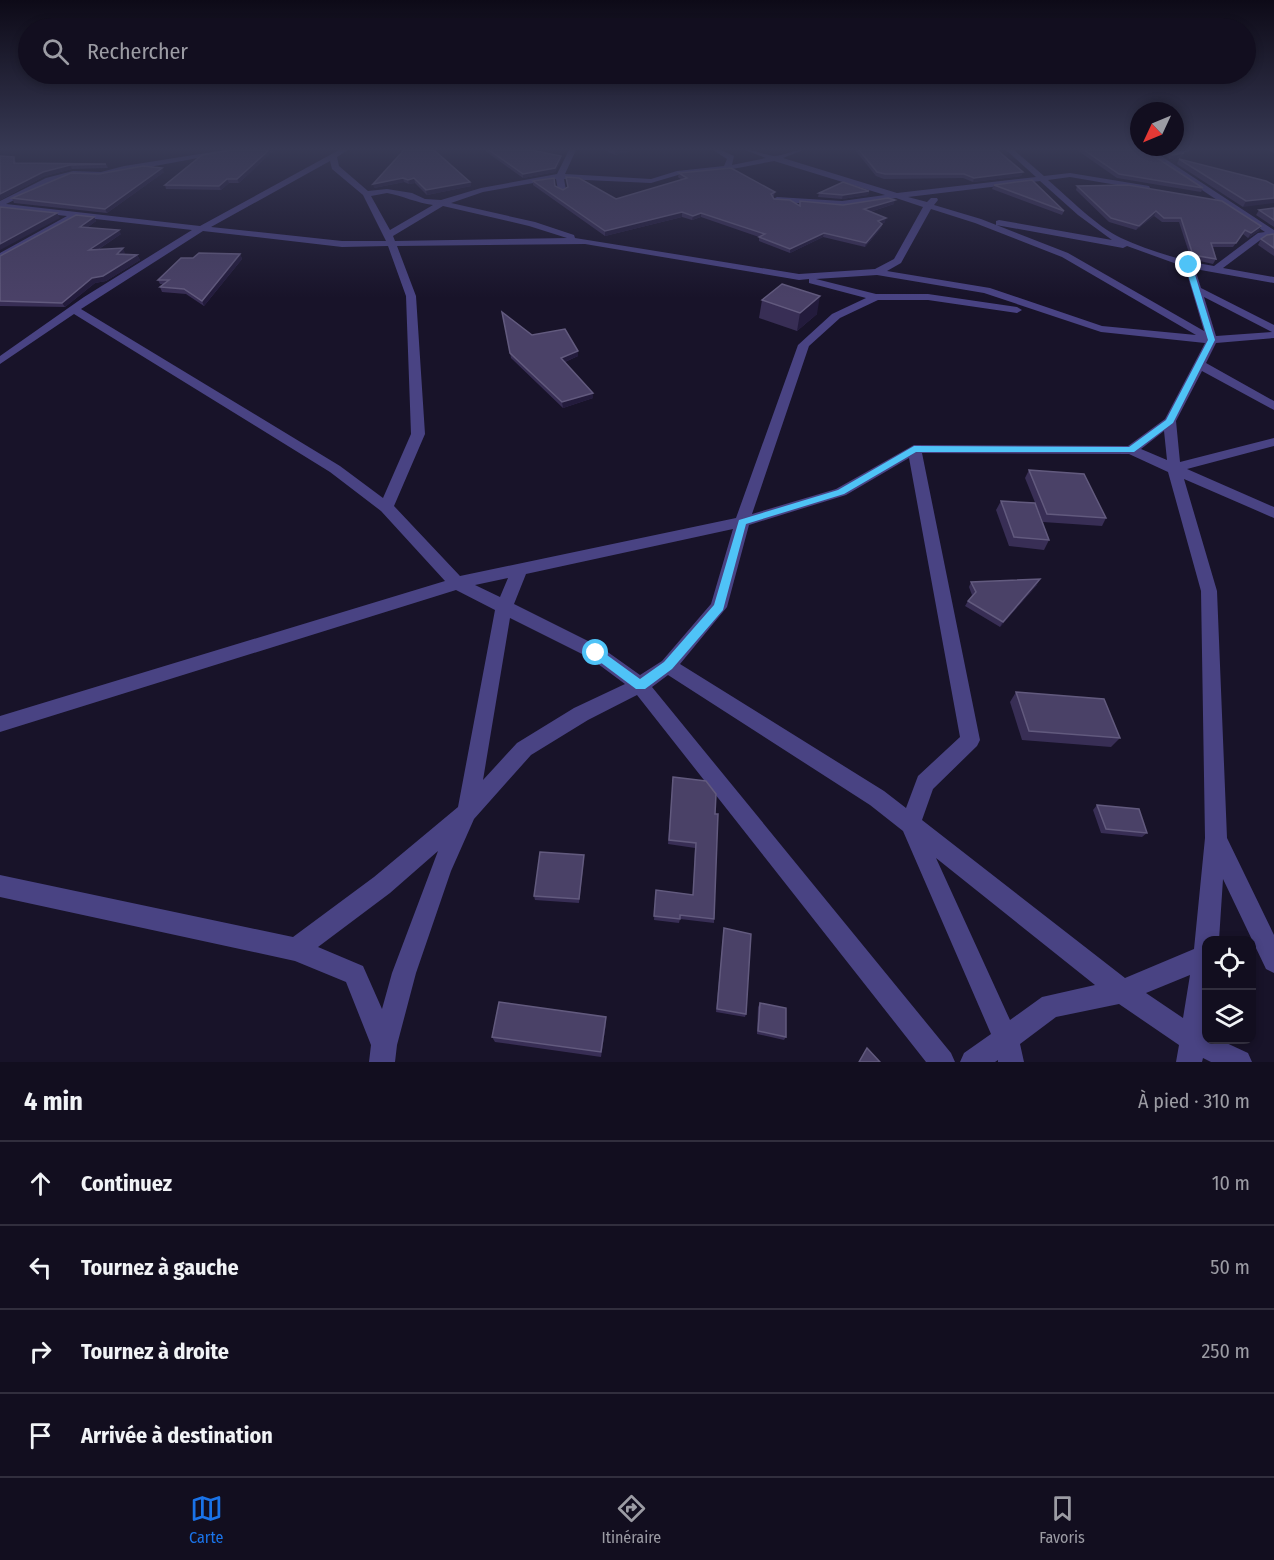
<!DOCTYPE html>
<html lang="fr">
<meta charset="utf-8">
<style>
:root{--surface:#120e1f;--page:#1f1c2c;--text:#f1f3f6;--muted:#9c9ca4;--line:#312e3d;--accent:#1a73e8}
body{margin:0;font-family:"Fira Sans Condensed",sans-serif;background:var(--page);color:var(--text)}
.controls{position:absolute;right:18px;bottom:18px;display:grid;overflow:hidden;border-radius:12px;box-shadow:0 3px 9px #0003}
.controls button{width:54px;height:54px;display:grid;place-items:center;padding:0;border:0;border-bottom:2px solid var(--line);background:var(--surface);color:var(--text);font:30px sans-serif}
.compass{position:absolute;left:1130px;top:102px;width:54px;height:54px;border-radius:50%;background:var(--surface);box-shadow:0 3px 9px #0003;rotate:226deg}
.stop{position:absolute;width:18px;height:18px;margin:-14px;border:4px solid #4fc3f7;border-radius:50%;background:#fff}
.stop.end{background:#4fc3f7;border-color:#fff;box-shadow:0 2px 6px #0008}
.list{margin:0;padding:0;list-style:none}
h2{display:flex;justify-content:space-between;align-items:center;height:78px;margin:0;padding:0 24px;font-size:26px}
h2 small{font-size:20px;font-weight:400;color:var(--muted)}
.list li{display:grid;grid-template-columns:39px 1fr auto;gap:18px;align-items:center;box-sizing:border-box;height:84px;padding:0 24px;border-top:2px solid var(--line)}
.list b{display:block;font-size:22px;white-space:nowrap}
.list em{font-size:20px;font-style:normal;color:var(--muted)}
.icon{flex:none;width:33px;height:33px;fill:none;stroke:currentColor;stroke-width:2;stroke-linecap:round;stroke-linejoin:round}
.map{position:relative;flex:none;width:1274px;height:1062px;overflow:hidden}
.search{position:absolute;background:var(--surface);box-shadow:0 3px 9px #0003;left:18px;right:18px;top:18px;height:66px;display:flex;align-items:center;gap:15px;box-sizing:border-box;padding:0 21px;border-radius:33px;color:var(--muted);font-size:22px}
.sheet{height:414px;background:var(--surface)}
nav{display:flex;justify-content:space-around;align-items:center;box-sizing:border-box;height:84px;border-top:2px solid var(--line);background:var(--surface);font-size:16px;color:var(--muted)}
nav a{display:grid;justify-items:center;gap:3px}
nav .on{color:var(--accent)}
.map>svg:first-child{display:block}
</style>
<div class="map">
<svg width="1274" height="1062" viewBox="0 0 1274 1062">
<rect width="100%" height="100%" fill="#181329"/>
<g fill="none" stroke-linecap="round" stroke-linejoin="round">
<g fill="#494383" fill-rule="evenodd">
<path d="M225 150H241L101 176 73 175 52 182 6 204 200 226 339 150H348L337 157 339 166 368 191 387 189 412 193 425 199 441 200 481 188 557 174 569 150H576L565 174 651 179 677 171 724 166 727 159 713 150H721L734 156 732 165 766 158 745 150C755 150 764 155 774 156 783 156 793 150 803 150L783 158 897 193 1036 177 1006 150H1014L1044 176 1070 173 1149 186 1150 188 1146 190 1070 177 1048 180C1069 198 1096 226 1121 238 1149 251 1183 261 1214 266L1258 233 1265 232 1142 150H1151L1155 153 1195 150 1161 156 1274 230V237L1263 238 1223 268 1274 277V283L1195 269 1201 288 1274 325V338L1216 343 1206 363 1274 401V410L1202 371 1176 421 1180 462 1274 438V446L1187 469 1274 507V518L1184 479 1217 591 1227 838 1274 935V973L1266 969 1223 879 1219 940H1206V1040H1220L1248 1053 1252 1062H1211L1203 1058 1202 1062H1176L1179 1045 1119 1004 1056 1017 1020 1044 1024 1062H998V1060L995 1062H960L964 1053 991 1034 903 831 870 805 668 675 652 687 951 1053 955 1062H926L637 695 588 720 531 755 474 819 451 871 416 973 397 1045 395 1062H369L371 1045 346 982 295 961 0 897V875L293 937 374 877 458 807 495 610 456 590 0 732V716L445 581 381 511 330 472 74 314 0 364V356L84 297 192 230 78 217 0 260V253L67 216 0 209V201L46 178 73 171 101 172 124 166ZM330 161 332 169 363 195 386 241H342L211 227ZM774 161 885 195 842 201 777 197 773 199 774 201 842 207 896 198 923 207 894 259 875 269 799 274 575 238 574 235 535 222 451 203 483 192 556 179 558 190 562 192 566 190 564 179 651 183 678 175 727 170ZM1040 181 1078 215 1112 240 999 220 996 221V225L1123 248 1127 246 1185 267 1204 331 1068 253 981 219 934 205 938 200 937 198H931L927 202 908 197ZM387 193C403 196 417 203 433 205L390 230 371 196ZM443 206 529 226 567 238 395 241 393 236ZM931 209 975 223 1062 257 1196 335 1102 326 990 288 887 271 901 263ZM203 231 342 247 388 246 406 296 411 434 383 498 340 466 81 309ZM585 244 799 280 809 279V283L866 298 832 314 798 345 736 518 460 576 394 506 425 434 416 296 397 246ZM877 275 984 293 1101 332 1205 343 1165 419 1128 446 914 445 836 489 752 514 809 346 840 318 878 300H928L1017 313 1022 310 1017 307 928 294H876L816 279ZM1204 297 1270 331 1272 332 1216 336ZM1164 431 1167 460 1141 449ZM922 453 1129 454 1168 472 1201 591 1205 838 1194 949 1125 978 922 820 933 789 977 746 980 740ZM909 458 960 737 918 776 906 808 884 791 680 664 727 607 749 525 846 495ZM733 529 711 604 662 661 640 675 602 648 514 604 526 574ZM508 578 500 597 475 585ZM510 618 590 658 625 684 574 708 517 743 483 780ZM438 851 392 973 382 1009 363 966 318 947 390 893ZM936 858 1095 985 1042 997 1010 1020ZM1190 975 1183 1018 1146 993Z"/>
<polygon points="1268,150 1274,150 1274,153"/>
</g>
</g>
<g fill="#382e55">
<polygon points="274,150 239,183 229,183 221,190 166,189 165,185"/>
<polygon points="404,150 470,182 471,186 427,195 415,183 409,184 404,182 374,188"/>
<polygon points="484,150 531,150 561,160 555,172 523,178"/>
<polygon points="605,150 635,150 615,155"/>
<polygon points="855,150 997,150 1023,172 1021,176 973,182 963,178 884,179 876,176"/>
<polygon points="1077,150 1145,150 1203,188 1201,192 1117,178"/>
<polygon points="1169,153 1182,157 1170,159 1167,157"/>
<polygon points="0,156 14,157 16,163 106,164 108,168 72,169 45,176 0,200"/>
<polygon points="1179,159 1274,185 1243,207 1177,164"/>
<polygon points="164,172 107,213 14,203 12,198 99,174"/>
<polygon points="679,173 775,192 774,196 773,197 774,199 799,205 800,201 843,205 894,204 870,212 885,222 882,224 881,228 865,247 823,237 790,253 759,241 759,237 701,217 692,220 682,217 605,236 533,185 533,181 555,186 563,190 616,199 682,180 678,177"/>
<polygon points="994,185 1064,211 1062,215 992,189"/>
<polygon points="1077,186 1261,226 1259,231 1248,238 1243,234 1233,247 1213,247 1216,259 1213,264 1191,259 1179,222 1162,222 1154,216 1136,230 1109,222 1076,190"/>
<polygon points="869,191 868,195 842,199 818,197 819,193"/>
<polygon points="1274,208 1274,227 1256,215 1259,210"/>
<polygon points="94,217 96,221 88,227 121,234 99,249 125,253 123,254 137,255 140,260 106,281 95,283 65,307 0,306 0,256"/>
<polygon points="1274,234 1274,256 1258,245 1261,239"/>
<polygon points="240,254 242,259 204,306 186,294 162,292 160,287 163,284 160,284 158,280 193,258"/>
<polygon points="762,300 817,314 797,331 759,318"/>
<polygon points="502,312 532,335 578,356 565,362 593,398 563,408 511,358"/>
<polygon points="1029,470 1106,518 1102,526 1043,522 1025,478"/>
<polygon points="1001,501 1049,540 1044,550 1009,546 996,510"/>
<polygon points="971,582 1037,585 1000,627 965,606 968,601 972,595 969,587"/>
<polygon points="1016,692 1120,738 1111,747 1022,740 1010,702"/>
<polygon points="673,777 715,814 714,919 714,923 680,919 679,923 654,920 656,890 693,895 695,848 668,844"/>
<polygon points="1097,805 1147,833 1142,837 1101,833 1093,810"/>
<polygon points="584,855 584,859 579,903 535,900 534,896"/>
<polygon points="724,928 746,1014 745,1017 716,1012"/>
<polygon points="760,1003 786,1037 784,1040 757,1034 758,1007"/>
<polygon points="606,1023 601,1057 495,1042 492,1037"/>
</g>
<g fill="#231b3c">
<polygon points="269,150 274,150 239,183 237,179"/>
<polygon points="619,150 635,150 615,155 615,151"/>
<polygon points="1184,153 1182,157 1170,159 1172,155"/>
<polygon points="561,156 561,160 555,172 523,178 523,174"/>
<polygon points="70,165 72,169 45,176 0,200 0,194 43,172"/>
<polygon points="162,168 164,172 107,213 105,209"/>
<polygon points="1023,172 1021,176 973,182 974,178"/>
<polygon points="403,178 404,182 374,188 373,184"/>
<polygon points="414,178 415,183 409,184 408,180"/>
<polygon points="227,179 229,183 221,190 219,186"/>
<polygon points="470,182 471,186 427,195 426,190"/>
<polygon points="869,191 868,195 842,199 843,195"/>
<polygon points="1274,198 1274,203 1243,207 1246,201"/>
<polygon points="895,200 894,204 863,214 864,209"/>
<polygon points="1156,211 1154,216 1136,230 1139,226"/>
<polygon points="682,212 682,217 605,236 605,231"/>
<polygon points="57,213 60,218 0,250 0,244"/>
<polygon points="701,213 701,217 692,220 693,216"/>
<polygon points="94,217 96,221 83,231 80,227"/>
<polygon points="886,218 885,222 877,226 878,221"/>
<polygon points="882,224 881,228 865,247 866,243"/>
<polygon points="1261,226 1259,231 1248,238 1251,233"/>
<polygon points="119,230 121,234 91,254 89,250"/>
<polygon points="824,233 823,237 790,253 790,249"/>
<polygon points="123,248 125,253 120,259 117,254"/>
<polygon points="240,254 242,259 204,306 202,301"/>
<polygon points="137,255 140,260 106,281 95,283 65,307 62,303 92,278"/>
<polygon points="820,296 817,314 797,331 800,313"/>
<polygon points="578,351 578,356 562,363 561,358"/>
<polygon points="593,393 593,398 563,408 562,402"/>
<polygon points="1040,579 1037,585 1000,627 1003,622"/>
<polygon points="606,1017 606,1023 601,1057 601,1052"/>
</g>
<g fill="#4a4167" stroke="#625a7e" stroke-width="1.5">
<polygon points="232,150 269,150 237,179 227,179 219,186 165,185 202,155"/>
<polygon points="404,150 434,150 470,182 426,190 414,178 408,180 403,178 373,184"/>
<polygon points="489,150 531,150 561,156 555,168 523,174"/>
<polygon points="859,150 997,150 1023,172 974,178 964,174 885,174 877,172"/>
<polygon points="1084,150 1145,150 1203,188 1119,174"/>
<polygon points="1179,152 1184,153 1172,155 1169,153"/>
<polygon points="0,156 14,157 14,163 106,164 70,165 43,172 0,194"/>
<polygon points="1179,159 1266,181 1274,185 1274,198 1246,201"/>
<polygon points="143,166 162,168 105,209 12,198 71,173 99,174"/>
<polygon points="731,168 775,192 771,194 774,199 790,200 800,206 800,201 843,205 888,198 895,200 864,209 886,218 878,221 882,224 866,243 824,233 790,249 759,237 765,234 701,213 693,216 682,212 605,231 533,181 554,178 555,186 563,190 568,187 566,177 579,178 616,199 687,178 679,173"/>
<polygon points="1032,180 1064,211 994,185"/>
<polygon points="843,182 869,191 843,195 819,193"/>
<polygon points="1128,185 1222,201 1261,226 1251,233 1245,230 1236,243 1211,243 1216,259 1193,255 1181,218 1164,218 1156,211 1139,226 1111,218 1077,186"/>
<polygon points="0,207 57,213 0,244"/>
<polygon points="1274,208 1274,220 1259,210"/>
<polygon points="76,215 94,217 80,227 119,230 89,250 123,248 117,254 137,255 103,276 92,278 62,303 0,301 0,256"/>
<polygon points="1274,234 1274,248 1261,239 1267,235"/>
<polygon points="199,253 240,254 202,301 184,289 160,287 169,280 158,280 181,258 193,258"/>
<polygon points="782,284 820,296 800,313 762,300"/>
<polygon points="502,312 532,335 565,329 578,351 561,358 593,393 562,402 510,353"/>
<polygon points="1029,470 1084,474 1106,518 1047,514"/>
<polygon points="1001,501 1035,503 1049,540 1014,537"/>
<polygon points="1040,579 1003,622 968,601 976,592 971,582"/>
<polygon points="1016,692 1104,699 1120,738 1029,731"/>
<polygon points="673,777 706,781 716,794 715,814 718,814 714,919 680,915 680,919 654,916 656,890 693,895 696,843 669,840"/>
<polygon points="1097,805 1139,809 1147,833 1106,829"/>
<polygon points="540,852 584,855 579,899 534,896"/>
<polygon points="724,928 751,934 746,1014 717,1009"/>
<polygon points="499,1002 606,1017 601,1052 492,1037"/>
<polygon points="760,1003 786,1008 786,1037 758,1031"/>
<polygon points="867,1048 880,1062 859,1062"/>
</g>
<linearGradient id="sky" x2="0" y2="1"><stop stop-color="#0d0a17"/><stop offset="0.5" stop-color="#373954"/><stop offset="1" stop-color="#373954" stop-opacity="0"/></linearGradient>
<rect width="1274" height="298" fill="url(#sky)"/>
<polygon fill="#4fc3f7" points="1189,263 1192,265 1215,340 1173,423 1134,452 916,452 844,494 746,524 723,610 672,669 645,689 636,689 592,656 592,650 600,650 640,679 664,662 714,605 739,520 838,490 914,446 1129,447 1166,420 1208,340 1185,265"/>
</svg>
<div class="controls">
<button><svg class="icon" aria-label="locate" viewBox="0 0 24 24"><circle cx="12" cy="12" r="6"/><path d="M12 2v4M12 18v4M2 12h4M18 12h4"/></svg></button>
<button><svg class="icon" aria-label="layers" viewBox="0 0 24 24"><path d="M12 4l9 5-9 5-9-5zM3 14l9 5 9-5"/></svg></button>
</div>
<svg class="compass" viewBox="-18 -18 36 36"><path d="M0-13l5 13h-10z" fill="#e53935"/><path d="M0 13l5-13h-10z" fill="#9c9ca4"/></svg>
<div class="stop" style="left:596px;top:653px"></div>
<div class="stop end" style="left:1189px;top:265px"></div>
<div class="search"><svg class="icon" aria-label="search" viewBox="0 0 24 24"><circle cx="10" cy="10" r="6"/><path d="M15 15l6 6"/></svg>Rechercher</div>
</div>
<section class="sheet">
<h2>4 min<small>À pied · 310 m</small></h2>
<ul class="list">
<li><svg class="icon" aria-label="ahead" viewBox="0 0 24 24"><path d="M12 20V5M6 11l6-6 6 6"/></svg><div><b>Continuez</b></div><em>10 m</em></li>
<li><svg class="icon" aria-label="left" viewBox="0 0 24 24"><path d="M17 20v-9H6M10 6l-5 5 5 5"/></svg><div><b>Tournez à gauche</b></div><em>50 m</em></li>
<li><svg class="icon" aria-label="right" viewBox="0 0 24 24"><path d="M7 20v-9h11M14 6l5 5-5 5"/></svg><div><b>Tournez à droite</b></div><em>250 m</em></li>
<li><svg class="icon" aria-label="arrive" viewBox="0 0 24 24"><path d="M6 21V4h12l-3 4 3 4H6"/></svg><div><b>Arrivée à destination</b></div></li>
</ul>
</section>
<nav>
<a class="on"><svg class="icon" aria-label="map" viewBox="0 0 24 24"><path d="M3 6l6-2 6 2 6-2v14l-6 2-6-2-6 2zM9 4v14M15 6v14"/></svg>Carte</a>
<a><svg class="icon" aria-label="directions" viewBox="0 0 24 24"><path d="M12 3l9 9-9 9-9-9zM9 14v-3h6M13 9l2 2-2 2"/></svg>Itinéraire</a>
<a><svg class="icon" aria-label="saved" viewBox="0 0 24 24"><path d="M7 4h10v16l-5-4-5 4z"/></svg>Favoris</a>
</nav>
